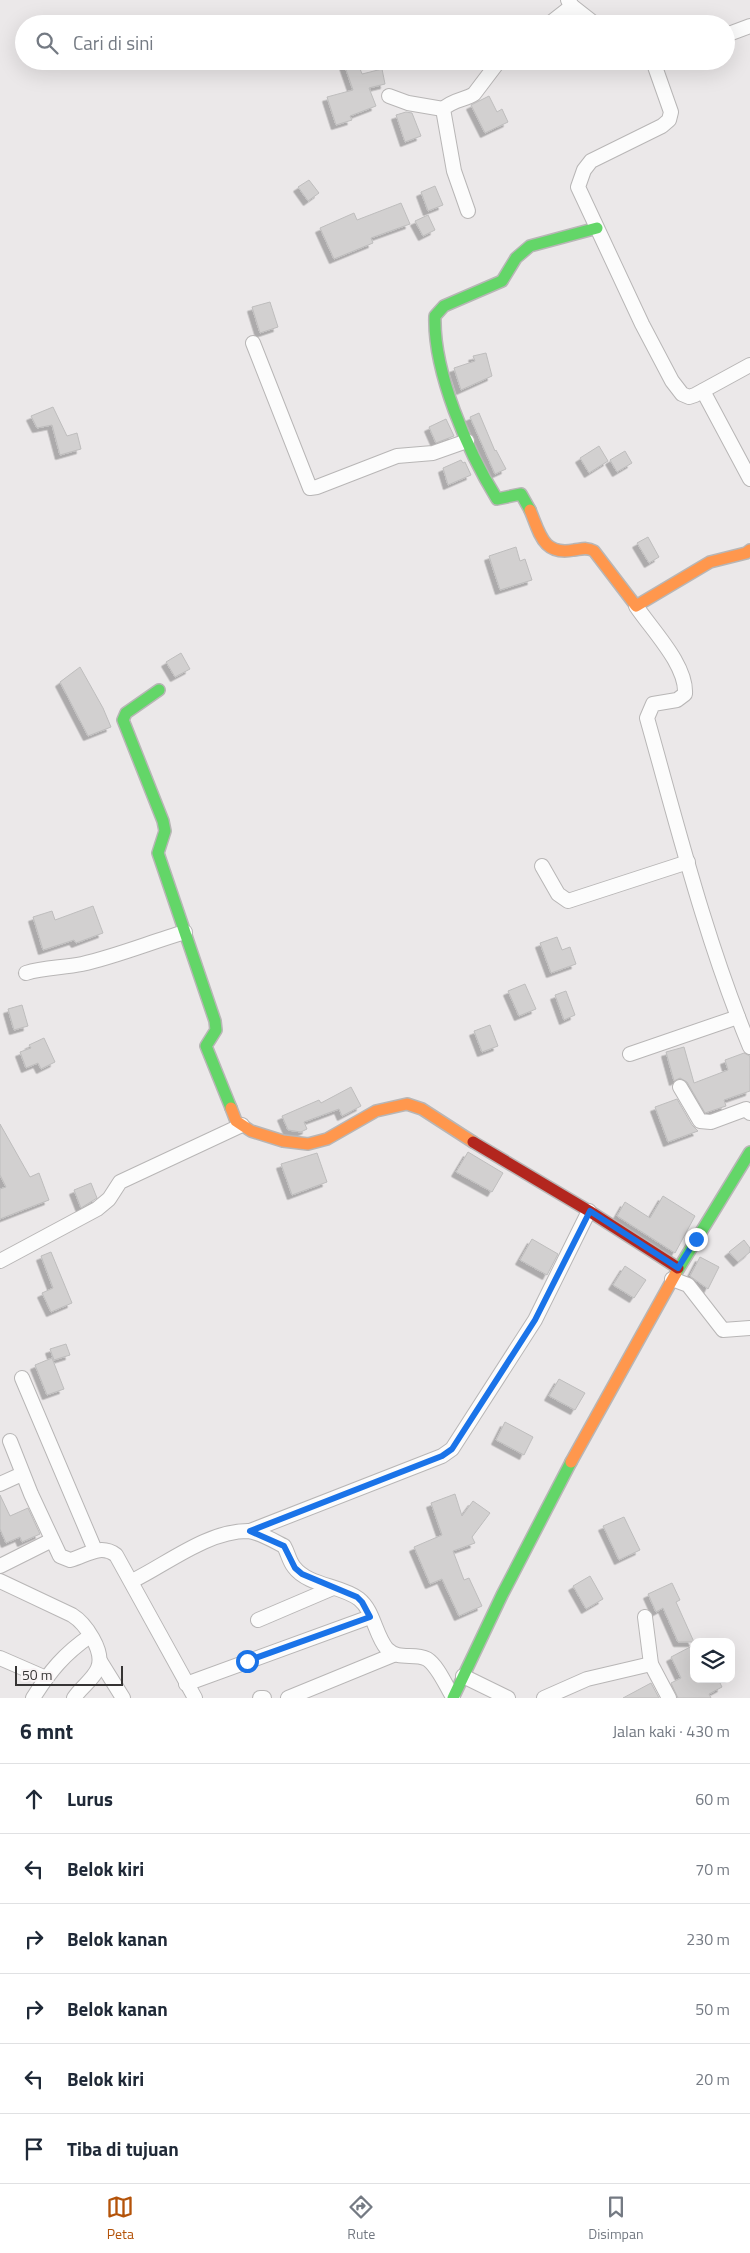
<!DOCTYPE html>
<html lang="id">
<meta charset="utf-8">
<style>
:root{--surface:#fff;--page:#f6f6f7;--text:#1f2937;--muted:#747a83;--line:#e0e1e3;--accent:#b45309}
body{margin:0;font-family:"Titillium Web",sans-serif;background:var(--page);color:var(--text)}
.controls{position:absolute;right:15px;bottom:15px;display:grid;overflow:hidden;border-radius:10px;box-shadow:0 5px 20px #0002}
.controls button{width:45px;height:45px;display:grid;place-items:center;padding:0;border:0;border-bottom:1px solid var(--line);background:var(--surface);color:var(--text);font:25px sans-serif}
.scale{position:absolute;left:15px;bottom:12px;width:108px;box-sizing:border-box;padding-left:5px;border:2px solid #363434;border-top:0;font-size:14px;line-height:18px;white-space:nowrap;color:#363434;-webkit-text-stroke:4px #f9f4f5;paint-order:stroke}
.stop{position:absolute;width:15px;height:15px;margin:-11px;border:4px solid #1a73e8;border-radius:50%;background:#fff}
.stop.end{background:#1a73e8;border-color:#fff;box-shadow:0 1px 5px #0008}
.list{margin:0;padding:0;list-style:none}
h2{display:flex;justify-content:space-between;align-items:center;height:65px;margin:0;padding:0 20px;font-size:21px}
h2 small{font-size:16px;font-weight:400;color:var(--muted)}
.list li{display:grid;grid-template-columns:32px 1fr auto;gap:15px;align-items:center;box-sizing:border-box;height:70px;padding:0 20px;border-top:1px solid var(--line)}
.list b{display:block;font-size:19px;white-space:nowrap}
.list em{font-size:16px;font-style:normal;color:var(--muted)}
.icon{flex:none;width:28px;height:28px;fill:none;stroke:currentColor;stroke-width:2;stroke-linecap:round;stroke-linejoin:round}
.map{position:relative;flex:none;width:750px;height:1698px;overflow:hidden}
.search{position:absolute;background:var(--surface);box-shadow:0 5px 20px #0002;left:15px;right:15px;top:15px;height:55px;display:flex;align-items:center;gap:12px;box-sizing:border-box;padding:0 18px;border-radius:28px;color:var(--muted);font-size:19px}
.sheet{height:485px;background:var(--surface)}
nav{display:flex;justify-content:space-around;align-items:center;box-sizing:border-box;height:70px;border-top:1px solid var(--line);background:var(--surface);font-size:14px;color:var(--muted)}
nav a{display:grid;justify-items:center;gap:2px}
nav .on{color:var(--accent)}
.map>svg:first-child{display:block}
</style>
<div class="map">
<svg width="750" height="1698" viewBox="0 0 750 1698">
<defs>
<filter id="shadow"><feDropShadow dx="-4.5" dy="4.5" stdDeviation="0" flood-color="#0004"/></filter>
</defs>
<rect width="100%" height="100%" fill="#ebe8e9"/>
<g fill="#d2d0d0" stroke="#bebdbd" filter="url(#shadow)">
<polygon points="351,61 357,61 362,74 382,69 385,84 369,88 376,106 350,116 352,120 336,125 327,97 353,90 344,64"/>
<polygon points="489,96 497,112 502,109 508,122 485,133 471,105"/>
<polygon points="406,112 412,113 421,136 405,142 396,115"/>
<polygon points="309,180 319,193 308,201 298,187"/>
<polygon points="435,186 443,205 428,211 421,192"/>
<polygon points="401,203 410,224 371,238 373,243 334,259 320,228 354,213 357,220"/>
<polygon points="428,215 435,230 423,236 415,221"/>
<polygon points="270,302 278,327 260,333 252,307"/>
<polygon points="486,353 492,376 461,390 454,368 475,361 473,356"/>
<polygon points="53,407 67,436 77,433 81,449 60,455 52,425 37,428 31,416"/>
<polygon points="479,413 495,451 496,450 506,469 495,474 470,417"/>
<polygon points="446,419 454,436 436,443 429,427"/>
<polygon points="599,446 608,461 589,473 580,458"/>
<polygon points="625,451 632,463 617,472 610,460"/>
<polygon points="461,460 463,463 465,462 471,475 448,485 443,468"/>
<polygon points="648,537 659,557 649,563 637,543"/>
<polygon points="516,547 520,561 525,559 532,580 500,590 489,556"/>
<polygon points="181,653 190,669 175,677 166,662"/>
<polygon points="80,667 103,708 111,727 88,736 60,682"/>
<polygon points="93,906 103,933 76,943 74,940 43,950 33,917 52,911 55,920"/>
<polygon points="557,937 562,950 570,947 576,964 551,973 540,943"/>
<polygon points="525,984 536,1009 519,1016 508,991"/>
<polygon points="566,991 575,1015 564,1020 555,995"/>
<polygon points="22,1005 28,1026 14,1030 8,1009"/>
<polygon points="490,1025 498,1046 482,1052 474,1031"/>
<polygon points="44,1038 55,1062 41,1069 38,1063 26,1068 20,1052 31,1048 29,1045"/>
<polygon points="684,1047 694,1083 728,1070 725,1060 744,1053 750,1056 750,1091 724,1100 726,1106 705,1113 687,1082 680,1078 674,1081 666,1052"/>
<polygon points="351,1087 361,1106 342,1116 339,1109 304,1122 307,1129 301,1132 288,1130 282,1116 319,1100 321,1103"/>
<polygon points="677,1099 692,1125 698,1131 668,1142 655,1107"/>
<polygon points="0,1124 30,1177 39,1173 49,1200 0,1219 0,1189 6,1187 0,1175"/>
<polygon points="468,1152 503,1173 492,1192 456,1172"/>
<polygon points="317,1153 327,1182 292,1195 281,1164"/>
<polygon points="91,1183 97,1198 81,1208 74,1190"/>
<polygon points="663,1196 695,1216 675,1253 617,1216 625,1202 650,1218"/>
<polygon points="532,1239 558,1254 547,1275 520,1260"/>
<polygon points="744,1240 750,1248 750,1252 738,1262 729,1252"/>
<polygon points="51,1252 72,1303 51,1312 42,1293 53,1288 41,1256"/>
<polygon points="700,1257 719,1267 708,1289 690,1276"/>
<polygon points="625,1266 646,1280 634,1298 613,1285"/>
<polygon points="66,1344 70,1355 54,1360 50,1349"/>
<polygon points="52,1358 64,1389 47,1395 35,1365"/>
<polygon points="559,1379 585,1393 575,1410 549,1396"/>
<polygon points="505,1422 533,1437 524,1455 496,1440"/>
<polygon points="455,1494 462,1516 473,1501 490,1513 472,1537 475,1543 453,1551 464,1580 469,1578 482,1606 459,1616 442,1579 430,1584 414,1547 442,1535 431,1503"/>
<polygon points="0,1495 10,1516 28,1508 40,1534 22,1542 20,1537 6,1543 0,1529"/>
<polygon points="624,1517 640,1550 619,1560 603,1526"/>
<polygon points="590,1576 603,1599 586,1609 573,1586"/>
<polygon points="672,1583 680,1600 676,1602 694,1642 678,1642 663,1608 656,1612 648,1594"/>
<polygon points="694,1645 694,1679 718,1679 722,1687 709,1694 711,1698 678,1698 671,1683 681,1678 671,1657"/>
<polygon points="651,1683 659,1698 623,1698"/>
</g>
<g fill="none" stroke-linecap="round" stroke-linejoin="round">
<g stroke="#b8b6b6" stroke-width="16">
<g id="street">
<polyline points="568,0 572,6 595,24"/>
<polyline points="549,24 572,6"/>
<polyline points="726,35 750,26"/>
<polyline points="653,61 671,112 669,120 662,126 591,161 584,170 578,187 642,324 672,381 682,394 689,397 695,395 750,365"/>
<polyline points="389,96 408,103 443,109"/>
<path d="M468 211 454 171 443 109C454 99 465 100 474 94L499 61"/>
<polyline points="253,343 310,488 317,487 397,456 433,453 467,441"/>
<polyline points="703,391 750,479"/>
<path d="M636 606C652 630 687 665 685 694L677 700 653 704 647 718C678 828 706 941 750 1047"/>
<polyline points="542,866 558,894 568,901 688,862"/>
<path d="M26 973C44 967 63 968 82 964 117 956 151 942 185 932"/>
<polyline points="630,1054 738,1017"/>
<polyline points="680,1087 700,1121 711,1122 746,1109 750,1113"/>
<polyline points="0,1261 97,1209 109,1199 120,1182 242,1125"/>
<polyline points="672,1279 688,1285 723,1330 750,1328"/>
<polyline points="22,1378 95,1550"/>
<path d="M10 1441 31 1494 60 1556 70 1560C86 1556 100 1543 116 1555L195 1698"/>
<polyline points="0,1484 22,1474"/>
<polyline points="250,1531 442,1456 452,1449 535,1320 589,1211"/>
<polyline points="0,1566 52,1540"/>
<path d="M0 1581 72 1615C85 1623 105 1651 98 1668 94 1679 81 1687 74 1698"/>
<path d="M132 1581C167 1564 207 1531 248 1531 259 1532 274 1541 284 1546 288 1553 289 1561 294 1567 308 1586 341 1585 359 1599 374 1611 375 1635 387 1649 399 1661 414 1652 427 1659 438 1666 446 1686 453 1697"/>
<polyline points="645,1617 651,1664 669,1698"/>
<polyline points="258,1620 333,1588"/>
<polyline points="0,1658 46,1678"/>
<polyline points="100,1661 123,1698"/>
<polyline points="463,1676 508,1698"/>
<polyline points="186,1684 370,1617"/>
<path d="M33 1698C50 1671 64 1654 90 1636"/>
<polyline points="260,1698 264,1698"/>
<polyline points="288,1698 393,1655"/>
<polyline points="544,1698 587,1679 651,1664"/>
</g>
</g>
<g stroke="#b8b6b6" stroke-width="14">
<g id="fast">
<path d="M530 510 521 494 497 499C468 452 433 372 435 316L444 306 502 281 516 258 530 246 597 228"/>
<polyline points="159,690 126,713 123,720 163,821 165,831 158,853 215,1021 216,1030 206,1046 231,1108"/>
<polyline points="676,1273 750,1152"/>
<polyline points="453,1698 502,1595 571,1462"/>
</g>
</g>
<g stroke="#b8b6b6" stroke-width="14">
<g id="slow">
<path d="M530 510C540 534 543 556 574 550 582 549 587 547 594 551L636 606 710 562 746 553 750 550"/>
<polyline points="231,1108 236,1121 251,1131 283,1141 308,1144 327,1139 376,1111 407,1104 422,1109 473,1142"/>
<polyline points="571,1462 676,1273"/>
</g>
</g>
<g stroke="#b8b6b6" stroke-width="14">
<polyline id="jam" points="473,1142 589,1211 678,1268"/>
</g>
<use href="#street" stroke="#fcfcfc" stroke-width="14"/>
<use href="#fast" stroke="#63d668" stroke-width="11"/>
<use href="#slow" stroke="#ff974d" stroke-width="11"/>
<use href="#jam" stroke="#b3261e" stroke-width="11"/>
</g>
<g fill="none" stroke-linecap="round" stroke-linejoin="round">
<polyline stroke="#1a73e8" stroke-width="6" points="247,1661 370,1617 362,1602 357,1597 302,1574 295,1568 284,1546 250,1531 442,1456 452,1449 535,1320 590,1211 678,1268 696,1239"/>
</g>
</svg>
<div class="controls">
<button><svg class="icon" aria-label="layers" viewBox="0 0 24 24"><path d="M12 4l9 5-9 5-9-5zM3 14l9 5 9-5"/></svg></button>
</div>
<div class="scale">50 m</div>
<div class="stop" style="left:247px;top:1661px"></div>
<div class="stop end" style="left:696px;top:1239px"></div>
<div class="search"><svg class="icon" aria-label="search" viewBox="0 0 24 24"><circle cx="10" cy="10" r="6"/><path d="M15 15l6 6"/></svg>Cari di sini</div>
</div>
<section class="sheet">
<h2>6 mnt<small>Jalan kaki · 430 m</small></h2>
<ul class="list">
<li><svg class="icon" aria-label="ahead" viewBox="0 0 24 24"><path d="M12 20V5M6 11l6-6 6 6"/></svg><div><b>Lurus</b></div><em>60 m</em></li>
<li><svg class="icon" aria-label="left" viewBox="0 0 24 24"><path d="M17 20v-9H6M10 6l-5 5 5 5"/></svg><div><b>Belok kiri</b></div><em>70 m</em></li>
<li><svg class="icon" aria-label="right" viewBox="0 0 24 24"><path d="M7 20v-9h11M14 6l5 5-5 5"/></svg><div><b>Belok kanan</b></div><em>230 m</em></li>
<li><svg class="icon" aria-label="right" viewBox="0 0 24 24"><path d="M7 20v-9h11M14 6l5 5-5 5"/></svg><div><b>Belok kanan</b></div><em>50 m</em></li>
<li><svg class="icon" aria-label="left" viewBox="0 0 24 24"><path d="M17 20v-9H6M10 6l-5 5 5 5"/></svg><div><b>Belok kiri</b></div><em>20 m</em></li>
<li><svg class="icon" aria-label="arrive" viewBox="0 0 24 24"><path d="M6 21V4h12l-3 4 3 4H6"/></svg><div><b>Tiba di tujuan</b></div></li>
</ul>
</section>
<nav>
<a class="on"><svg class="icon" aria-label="map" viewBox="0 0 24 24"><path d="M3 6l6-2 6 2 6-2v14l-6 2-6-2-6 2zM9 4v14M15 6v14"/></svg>Peta</a>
<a><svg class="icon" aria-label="directions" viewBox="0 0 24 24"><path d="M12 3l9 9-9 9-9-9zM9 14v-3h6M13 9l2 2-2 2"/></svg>Rute</a>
<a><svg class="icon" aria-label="saved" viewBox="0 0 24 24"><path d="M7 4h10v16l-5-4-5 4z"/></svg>Disimpan</a>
</nav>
